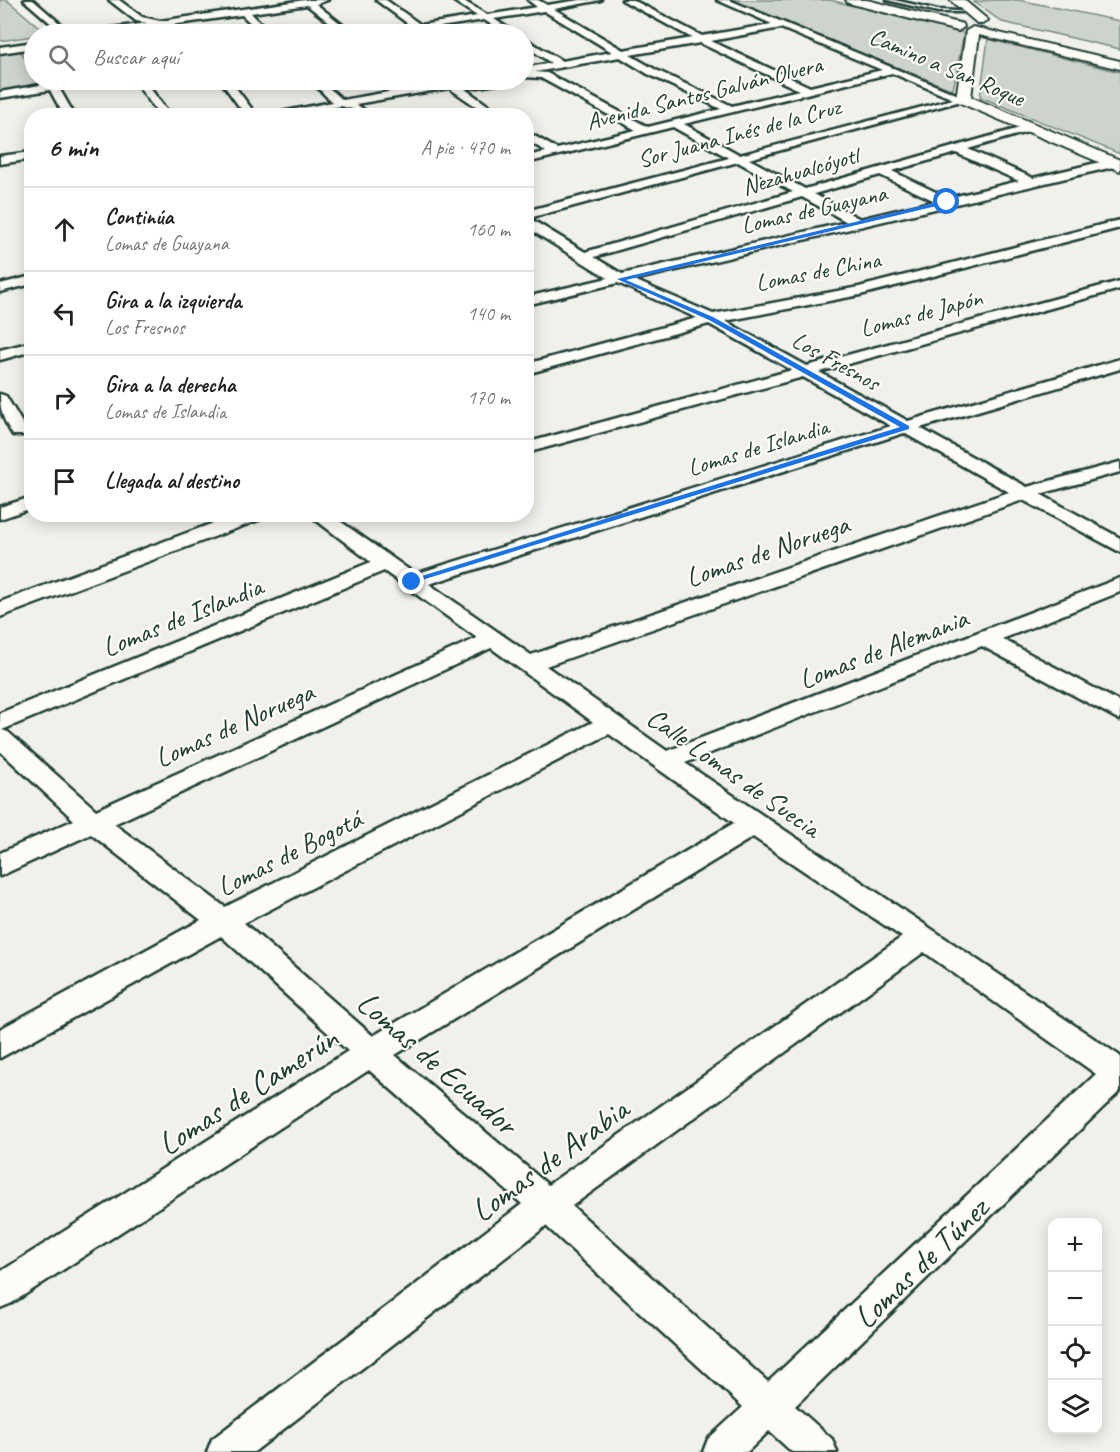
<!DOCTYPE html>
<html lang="es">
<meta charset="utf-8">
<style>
:root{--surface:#fff;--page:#f2f2f2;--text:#222;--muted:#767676;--line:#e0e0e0}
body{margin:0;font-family:Caveat,sans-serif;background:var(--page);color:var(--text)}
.controls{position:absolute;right:18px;bottom:18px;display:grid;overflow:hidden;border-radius:12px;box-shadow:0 3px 15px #0003}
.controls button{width:54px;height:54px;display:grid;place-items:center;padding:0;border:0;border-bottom:2px solid var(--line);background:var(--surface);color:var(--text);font:30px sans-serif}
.stop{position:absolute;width:18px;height:18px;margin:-14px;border:4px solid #1a73e8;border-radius:50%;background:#fff}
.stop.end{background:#1a73e8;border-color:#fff;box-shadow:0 2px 6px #0008}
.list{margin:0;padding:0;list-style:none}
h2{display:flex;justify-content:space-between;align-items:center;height:78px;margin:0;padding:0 24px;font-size:26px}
h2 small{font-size:20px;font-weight:400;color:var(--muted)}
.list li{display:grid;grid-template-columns:39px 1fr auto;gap:18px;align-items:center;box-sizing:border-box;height:84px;padding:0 24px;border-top:2px solid var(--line)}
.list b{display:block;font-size:22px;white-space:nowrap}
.list p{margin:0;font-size:20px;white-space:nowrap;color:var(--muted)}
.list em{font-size:20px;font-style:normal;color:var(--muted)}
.icon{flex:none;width:33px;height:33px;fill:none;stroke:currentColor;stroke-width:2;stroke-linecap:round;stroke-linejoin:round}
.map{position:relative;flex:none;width:1120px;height:1452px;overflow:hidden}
.search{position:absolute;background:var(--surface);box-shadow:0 3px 15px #0003;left:24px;top:24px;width:510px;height:66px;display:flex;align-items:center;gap:15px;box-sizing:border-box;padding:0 21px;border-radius:33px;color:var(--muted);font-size:22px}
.panel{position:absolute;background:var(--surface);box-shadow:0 3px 15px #0003;left:24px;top:108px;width:510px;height:414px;border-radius:24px}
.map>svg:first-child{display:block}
</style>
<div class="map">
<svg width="1120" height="1452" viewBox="0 0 1120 1452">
<rect width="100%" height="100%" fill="#f0f1eb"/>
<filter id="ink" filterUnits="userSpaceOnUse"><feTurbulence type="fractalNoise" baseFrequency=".0167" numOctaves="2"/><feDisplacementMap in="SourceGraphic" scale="12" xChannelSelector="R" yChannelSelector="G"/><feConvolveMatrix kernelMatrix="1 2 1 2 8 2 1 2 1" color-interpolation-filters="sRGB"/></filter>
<g filter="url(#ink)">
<g fill="#cdd3cd" stroke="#768880" stroke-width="1.5">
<polygon points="0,0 7,0 47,34 0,41"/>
<polygon points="731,0 830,0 964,33 953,90"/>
<polygon points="990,0 1019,0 1120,21 1120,49 1002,22 974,2"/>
<polygon points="988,39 1120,72 1120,154 980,97"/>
<polygon points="20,50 34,74 34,80 38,80 41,86 0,93 0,53"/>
</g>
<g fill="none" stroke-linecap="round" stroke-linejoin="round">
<g stroke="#1f3d34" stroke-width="5">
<polygon id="lane" points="887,0 894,0 938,10 974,12 938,12"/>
</g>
<g stroke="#1f3d34" stroke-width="5">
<g id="street">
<polygon points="24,0 33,0 72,34 63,34"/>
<polygon points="109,0 119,0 142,17 160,21 305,0 328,0 316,4 354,34 344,34 307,5 251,13 271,34 262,34 242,15 107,34 87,34 91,31 147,23 136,21"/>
<path d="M376 0H386L421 25 477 16 452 0H462L487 15 537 7 528 0H538L547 5 580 0H601L554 9 623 50 692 38 622 0H633L702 36 772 24 717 0H729L968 99 749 159 805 189 1030 125 1036 128 1034 130 968 149 1033 178 1113 159 1119 163 1113 167 634 280 713 314 859 287 1120 220V228L860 295 725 321 807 366 1120 281V289L819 372 908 421 1120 359V369L920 428 1027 487 1120 462V472L1040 494 1120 538V552L1023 500 546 666 667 751 1120 578V592L1002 639 1120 702V720L982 646 685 763 1120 1056V1091L795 1406 832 1439 837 1452H792L769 1431 747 1452H703L708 1439 743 1407 546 1226 254 1452H207L212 1439 522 1204 369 1070 12 1303 0 1308V1272L348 1051 221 936 0 1058V1029L201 920 91 834 0 876V853L74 820 0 751V713L371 562 308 514H330L415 574 891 426 803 377 526 453V443L792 370 709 324 526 374V364L697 318 618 283 526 305V297L608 278 526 227V211L729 158 673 127 526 163V156L546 152 526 139V131L557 149 636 130 541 78 524 77V68L551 63 524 45V38L562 61 612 52 544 11 494 19 517 34H507L484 20 427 29 430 32 426 34 417 31 376 34 380 31 411 26ZM781 28 882 70 810 87 711 41ZM700 43 799 90 732 106 656 70 630 55ZM620 57 648 74 721 109 648 127 547 73 535 72ZM892 73 953 99 740 155 684 124ZM956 153 1019 181 948 198 892 171ZM738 162 793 192 585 252 529 218ZM880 175 935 201 860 219 814 194ZM802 197 847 222 622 274 594 257ZM904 433 1009 492 531 655 429 584ZM384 571 477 638 96 810 8 732 2 730ZM491 648 593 722 225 907 114 824ZM609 734 734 823 373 1036 244 923ZM753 837 902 937 548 1185 395 1055ZM924 952 1096 1074 768 1382 572 1206Z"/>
<polygon points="34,42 34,48 0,53 0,47"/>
<polygon points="44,80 54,80 56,83 75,80 96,80 91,83 59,88 75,116 64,116 50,90 0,98 0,92 46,84"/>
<polygon points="134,80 144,80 171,116 160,116"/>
<polygon points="220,80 230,80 257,116 246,116"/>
<polygon points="310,80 320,80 343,100 450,81 509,80 504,83 465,89 503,116 490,116 449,88 356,104 373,116 360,116 352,109 341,106 288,116 261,116 332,102"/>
<polygon points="32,152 32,159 0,164 0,156"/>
<polygon points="32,276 32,284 0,292 0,284"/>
<polygon points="32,342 32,351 0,360 0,350"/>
<path d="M0 394 6 396 27 431 25 435H13C3 420 0 411 0 394Z"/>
<polygon points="32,497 32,508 0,519 0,507"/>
<polygon points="238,514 266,514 264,518 0,617 0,602"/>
</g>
</g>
<g stroke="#1f3d34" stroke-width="4">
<g id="secondary">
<polygon points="846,0 867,0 963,24 964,27 958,31 848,3"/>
<polygon points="950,0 964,0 988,20 982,24 977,23"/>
<polygon points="973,27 1120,61 1120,69 979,35 971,97 1120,160 1120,171 958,102 956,99 966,31"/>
</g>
</g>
<use href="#lane" fill="#fdfcf7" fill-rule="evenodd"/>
<use href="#street" fill="#fdfcf7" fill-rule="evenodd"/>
<use href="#secondary" fill="#fdfcf7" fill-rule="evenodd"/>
</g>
</g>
<polygon fill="#1a73e8" points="947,200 949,203 626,280 713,317 909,426 909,429 409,584 409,580 900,427 709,320 617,279"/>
<g text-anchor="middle" stroke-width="4.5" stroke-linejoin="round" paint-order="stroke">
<g font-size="24" fill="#1f3d34" stroke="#fdfcf7">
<text transform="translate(947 67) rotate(23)" y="8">Camino a San Roque</text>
<text transform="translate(704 93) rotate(-14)" y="8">Avenida Santos Galván Olvera</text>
<text transform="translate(739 133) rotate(-15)" y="8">Sor Juana Inés de la Cruz</text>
<text transform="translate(800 171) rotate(-16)" y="8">Nezahualcóyotl</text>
<text transform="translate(814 209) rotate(-13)" y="8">Lomas de Guayana</text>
<text transform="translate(818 271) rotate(-11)" y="8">Lomas de China</text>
<text transform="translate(921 313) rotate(-15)" y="8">Lomas de Japón</text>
<text transform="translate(836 361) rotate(29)" y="8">Los Fresnos</text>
<text transform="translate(758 447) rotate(-17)" y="8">Lomas de Islandia</text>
</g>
<g font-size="28" fill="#1f3d34" stroke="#fdfcf7">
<text transform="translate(767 550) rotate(-19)" y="10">Lomas de Noruega</text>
<text transform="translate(182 616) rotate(-22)" y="10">Lomas de Islandia</text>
<text transform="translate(883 648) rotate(-21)" y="10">Lomas de Alemania</text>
<text transform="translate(234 724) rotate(-24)" y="10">Lomas de Noruega</text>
<text transform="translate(734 772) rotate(35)" y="10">Calle Lomas de Suecia</text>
<text transform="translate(289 852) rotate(-27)" y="10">Lomas de Bogotá</text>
</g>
<g font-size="33" fill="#1f3d34" stroke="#fdfcf7">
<text transform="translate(438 1062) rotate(41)" y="12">Lomas de Ecuador</text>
<text transform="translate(247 1090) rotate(-33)" y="12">Lomas de Camerún</text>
<text transform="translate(549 1159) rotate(-36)" y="12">Lomas de Arabia</text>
<text transform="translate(920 1262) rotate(-44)" y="12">Lomas de Túnez</text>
</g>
</g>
</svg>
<div class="controls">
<button>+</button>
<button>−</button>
<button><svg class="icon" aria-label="locate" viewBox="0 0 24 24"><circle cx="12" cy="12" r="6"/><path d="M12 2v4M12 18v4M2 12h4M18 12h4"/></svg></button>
<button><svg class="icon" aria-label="layers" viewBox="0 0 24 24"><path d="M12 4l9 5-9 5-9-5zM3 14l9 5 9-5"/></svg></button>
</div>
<div class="stop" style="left:947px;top:202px"></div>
<div class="stop end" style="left:412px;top:582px"></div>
<div class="search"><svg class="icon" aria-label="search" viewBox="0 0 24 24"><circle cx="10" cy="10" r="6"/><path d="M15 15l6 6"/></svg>Buscar aquí</div>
<section class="panel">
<h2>6 min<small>A pie · 470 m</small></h2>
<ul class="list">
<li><svg class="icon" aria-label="ahead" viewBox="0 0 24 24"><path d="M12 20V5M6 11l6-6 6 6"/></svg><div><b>Continúa</b><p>Lomas de Guayana</p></div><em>160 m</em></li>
<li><svg class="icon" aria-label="left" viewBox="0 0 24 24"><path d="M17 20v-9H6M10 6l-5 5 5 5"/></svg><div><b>Gira a la izquierda</b><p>Los Fresnos</p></div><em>140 m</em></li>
<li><svg class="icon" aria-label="right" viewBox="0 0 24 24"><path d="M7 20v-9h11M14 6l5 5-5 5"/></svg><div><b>Gira a la derecha</b><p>Lomas de Islandia</p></div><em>170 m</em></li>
<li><svg class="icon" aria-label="arrive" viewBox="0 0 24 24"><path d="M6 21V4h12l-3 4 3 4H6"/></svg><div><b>Llegada al destino</b></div></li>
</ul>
</section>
</div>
